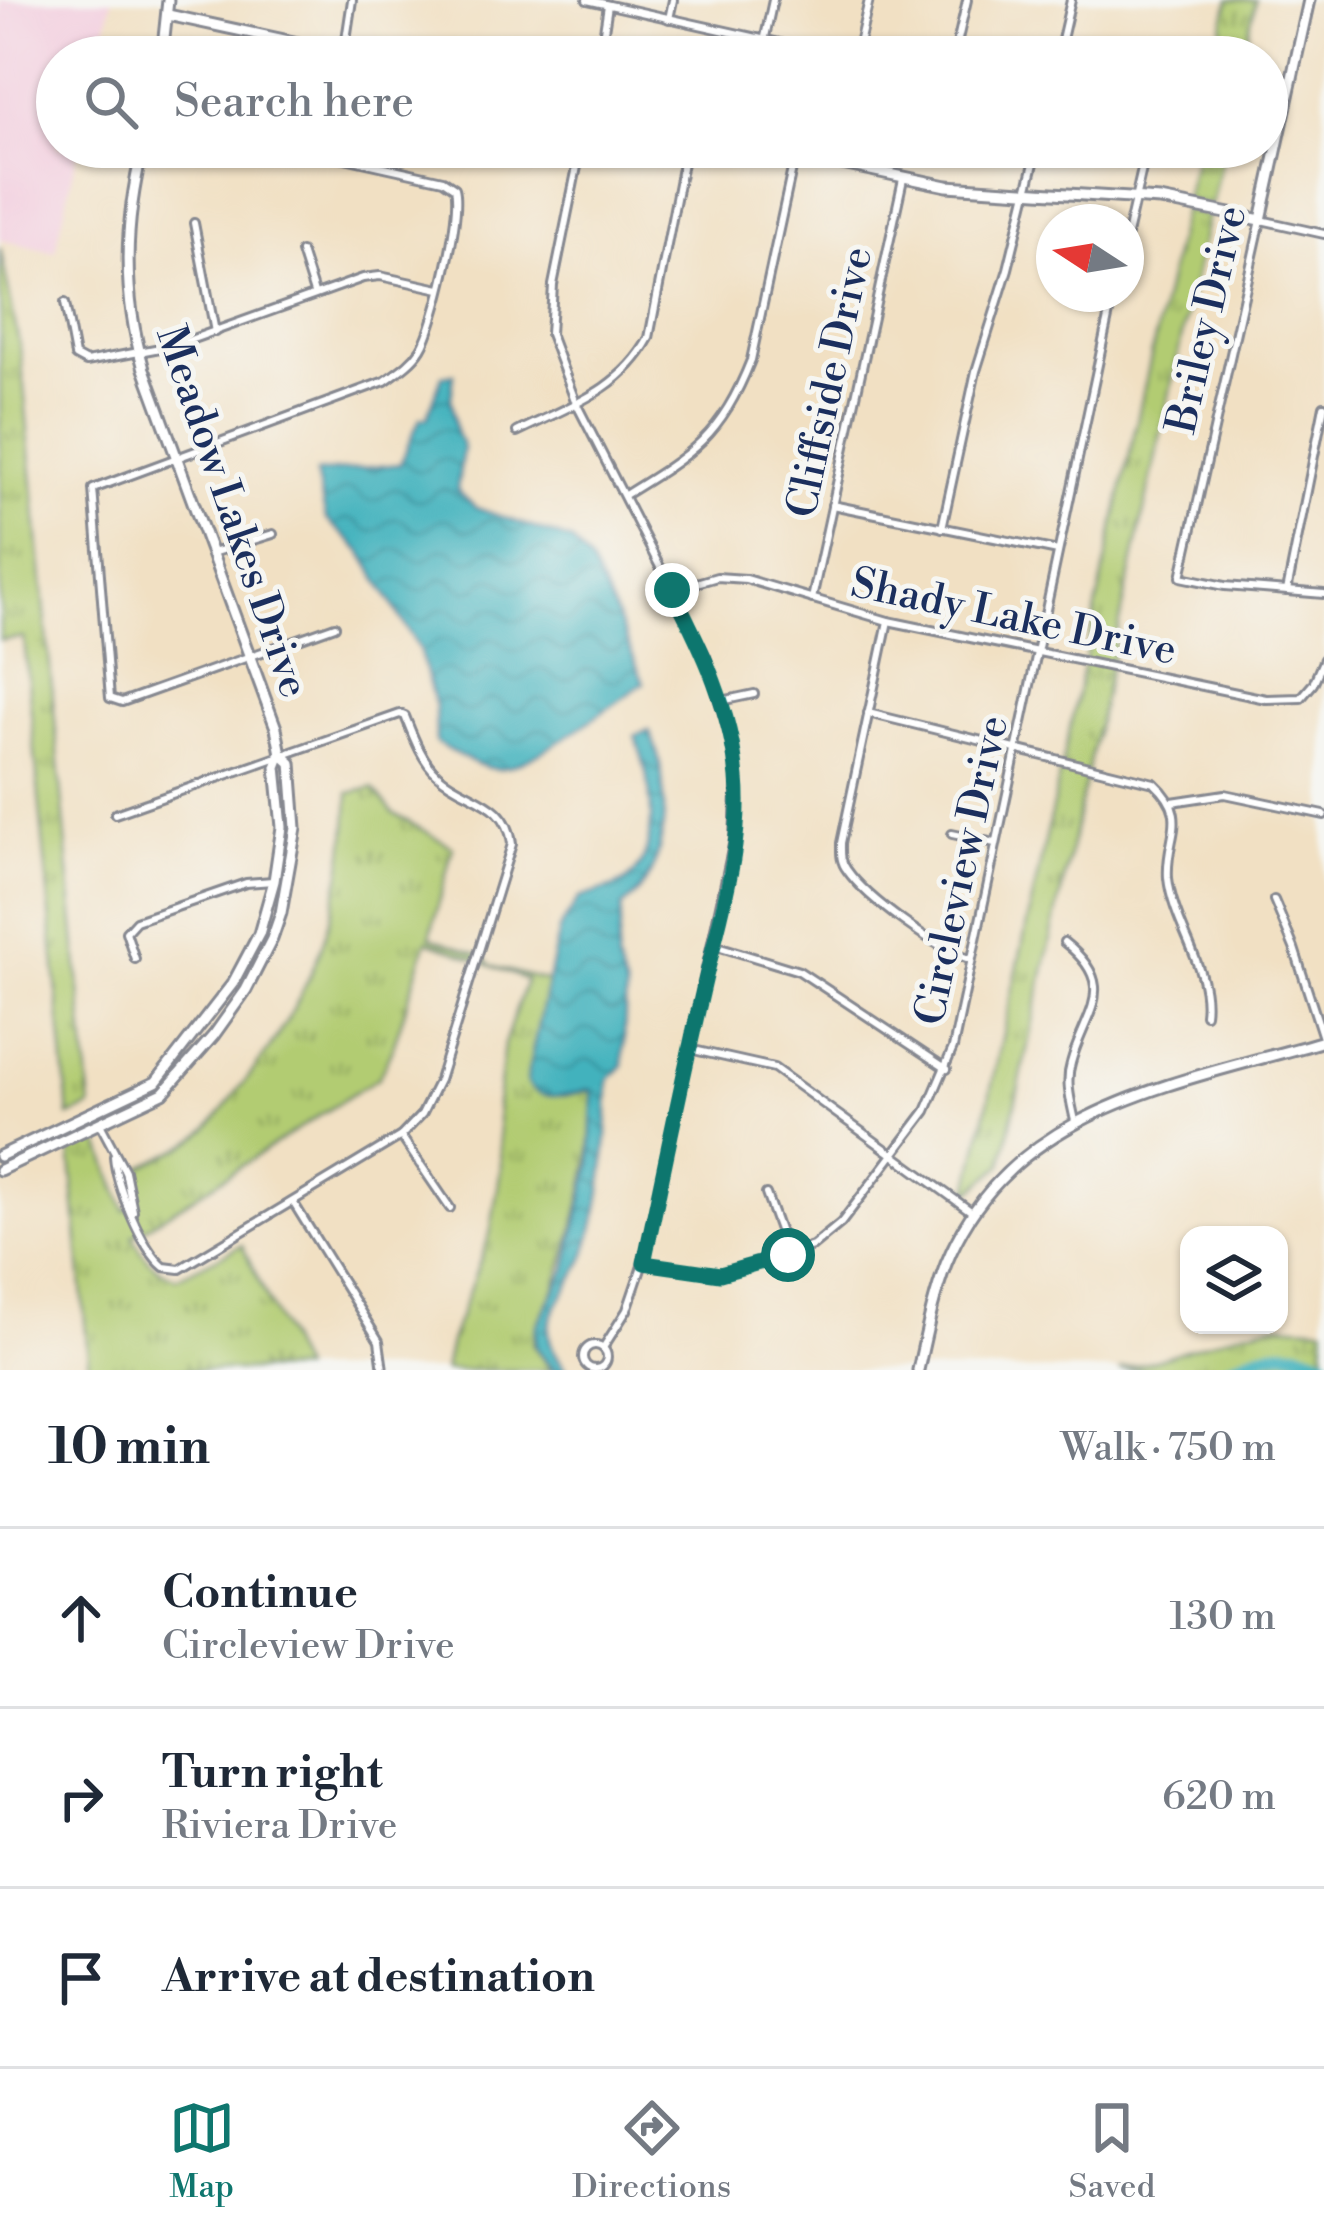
<!DOCTYPE html>
<meta charset="utf-8">
<style>
:root{--surface:#fff;--page:#f2f2f3;--text:#1f2937;--muted:#747a83;--line:#e0e1e3;--accent:#0f766e}
body{margin:0;font-family:"Libre Bodoni",serif;background:var(--page);color:var(--text)}
.controls{position:absolute;right:36px;bottom:36px;display:grid;overflow:hidden;border-radius:24px;box-shadow:0 3px 9px #0004}
.controls button{width:108px;height:108px;display:grid;place-items:center;padding:0;border:0;border-bottom:3px solid var(--line);background:var(--surface);color:var(--text);font:60px sans-serif}
.compass{position:absolute;left:1036px;top:204px;width:108px;height:108px;border-radius:50%;background:var(--surface);box-shadow:0 3px 9px #0004;rotate:282deg}
.stop{position:absolute;width:36px;height:36px;margin:-27px;border:9px solid #0f766e;border-radius:50%;background:#fff}
.stop.end{background:#0f766e;border-color:#fff;box-shadow:0 3px 12px #0008}
.list{margin:0;padding:0;list-style:none}
h2{display:flex;justify-content:space-between;align-items:center;height:156px;margin:0;padding:0 48px;font-size:51px}
h2 small{font-size:39px;font-weight:400;color:var(--muted)}
.list li{display:grid;grid-template-columns:78px 1fr auto;gap:36px;align-items:center;box-sizing:border-box;height:180px;padding:0 48px;border-top:3px solid var(--line)}
.list b{display:block;font-size:45px;white-space:nowrap}
.list p{margin:0;font-size:39px;white-space:nowrap;color:var(--muted)}
.list em{font-size:39px;font-style:normal;color:var(--muted)}
.icon{flex:none;width:66px;height:66px;fill:none;stroke:currentColor;stroke-width:2;stroke-linecap:round;stroke-linejoin:round}
.map{position:relative;flex:none;width:1324px;height:1370px;overflow:hidden}
.search{position:absolute;background:var(--surface);box-shadow:0 3px 9px #0004;left:36px;right:36px;top:36px;height:132px;display:flex;align-items:center;gap:30px;box-sizing:border-box;padding:0 42px;border-radius:66px;color:var(--muted);font-size:45px}
.sheet{height:696px;background:var(--surface)}
nav{display:flex;justify-content:space-around;align-items:center;box-sizing:border-box;height:168px;border-top:3px solid var(--line);background:var(--surface);font-size:33px;color:var(--muted)}
nav a{display:grid;justify-items:center;gap:6px}
nav .on{color:var(--accent)}
.map>svg:first-child{display:block}
</style>
<div class="map">
<svg width="1324" height="1370" viewBox="0 0 1324 1370">
<defs>
<pattern id="grass-tufts" width="24" height="20" patternUnits="userSpaceOnUse" patternTransform="scale(3)"><rect width="24" height="20" fill="#b2cc72"/><path d="M3 7l-1-3M5 7V3M7 7l1-3M15 17l-1-3M17 17v-4M19 17l1-3" fill="none" stroke="#90a661"/></pattern>
<pattern id="water-waves" width="16" height="10" patternUnits="userSpaceOnUse" patternTransform="scale(3)"><rect width="16" height="10" fill="#43b2bd"/><path d="M0 5q4-4 8 0t8 0" fill="none" stroke="#37919d"/></pattern>
</defs>
<rect width="100%" height="100%" fill="#f6f6f2"/>
<filter id="ink" filterUnits="userSpaceOnUse"><feTurbulence type="fractalNoise" baseFrequency=".00833" numOctaves="2"/><feDisplacementMap in="SourceGraphic" scale="24" xChannelSelector="R" yChannelSelector="G"/><feConvolveMatrix kernelMatrix="1 2 1 2 8 2 1 2 1" color-interpolation-filters="sRGB"/></filter>
<filter id="wash" filterUnits="userSpaceOnUse"><feTurbulence type="fractalNoise" baseFrequency=".004" numOctaves="4" result="noise"/><feDisplacementMap in="SourceGraphic" scale="48" xChannelSelector="R" yChannelSelector="G"/><feGaussianBlur stdDeviation="2.7" result="paint"/><feColorMatrix in="noise" values="0 0 0 0 0 0 0 0 0 0 0 0 0 0 0 0 0 1.4 0 .05"/><feComposite in="paint" operator="in"/></filter>
<g filter="url(#wash)">
<rect width="100%" height="100%" fill="#f1e0c3"/>
<polygon fill="#f3cfdf" points="0,0 112,0 99,57 57,57 57,147 79,147 55,252 0,240"/>
<g fill="url(#grass-tufts)" stroke="#667e68" stroke-width="3">
<polygon points="1229,0 1256,0 1243,57 1216,57"/>
<polygon points="1197,147 1224,147 1211,205 1185,200"/>
<polygon points="1183,210 1208,216 1002,1165 968,1194"/>
<polygon points="0,247 21,354 91,1107 69,1116 24,638 0,640"/>
<path d="M373 788 393 813 453 847 430 937 483 956 491 966 547 981 528 1072 563 1096 592 1090C596 1156 577 1223 556 1285 548 1308 534 1320 533 1345L551 1370H444L450 1342 490 1234 501 1168 497 1103 504 1044 526 980C493 967 461 952 427 941L394 1044 379 1077 133 1236C143 1258 154 1269 176 1278L242 1245 301 1370H89L70 1147 97 1136 125 1210 137 1203 130 1173C152 1161 183 1150 203 1133 216 1122 227 1104 238 1090 312 1000 345 909 349 793Z"/>
<path d="M1279 1324 1324 1327V1370H1119C1176 1358 1224 1331 1279 1324Z"/>
</g>
<g fill="url(#water-waves)" stroke="#2f708e" stroke-width="3">
<path d="M454 374 451 399 456 431 463 448 457 490 476 508 572 541 590 563 614 610 644 683C615 703 530 768 497 769 479 769 453 751 436 743L435 705 419 649 361 551 326 519 316 473 400 464 420 418H427L442 376Z"/>
<path d="M649 730C672 780 673 873 622 907L617 961 626 990 623 1065 609 1080C608 1138 605 1198 586 1254 578 1277 551 1307 549 1328 548 1345 558 1357 567 1370H554L536 1347V1327L566 1270 591 1164 593 1094 591 1090C570 1093 541 1105 527 1083L528 1072 559 930 579 898C594 892 620 888 632 876 663 842 650 774 635 736Z"/>
</g>
<g fill="none" stroke-linecap="round" stroke-linejoin="round">
<path stroke="#43b2bd" stroke-width="14" d="M1225 1370C1258 1353 1290 1342 1324 1362"/>
</g>
</g>
<g filter="url(#ink)">
<g fill="none" stroke-linecap="round" stroke-linejoin="round">
<g stroke="#868890" stroke-width="12">
<g id="street">
<polyline points="587,0 843,57"/>
<polyline points="669,19 673,0"/>
<polyline points="765,37 773,0"/>
<polyline points="344,53 352,0"/>
<polyline points="600,57 608,5"/>
<polyline points="856,57 869,0"/>
<polyline points="954,57 967,0"/>
<polyline points="1058,57 1071,0"/>
<path d="M295 147 443 180 455 188C462 213 436 325 421 349 412 363 399 371 385 381L93 489 110 698 122 702 335 626"/>
<polyline points="581,147 553,285 550,334 576,403 706,657 730,736 737,775 734,840 643,1263 627,1310 603,1348"/>
<polyline points="194,223 215,332"/>
<polyline points="1324,234 1261,220 1181,577 1225,586 1324,594"/>
<polyline points="1126,239 1147,147"/>
<polyline points="301,252 314,293"/>
<polyline points="65,303 75,356 86,362 176,345 363,278 380,276 440,289"/>
<path d="M517 432C569 406 620 391 649 338L686 147"/>
<path d="M625 495C692 454 721 436 751 360L795 155"/>
<polyline points="832,505 1058,551"/>
<polyline points="942,528 976,371 1008,269 1038,147"/>
<polyline points="212,553 273,534"/>
<polyline points="672,590 717,577 746,579 888,621 1266,699 1301,698 1313,684 1324,659"/>
<polyline points="1287,591 1324,406"/>
<polyline points="812,599 903,179"/>
<path d="M888 621 841 843C841 853 840 861 847 870 867 899 936 948 969 959"/>
<polyline points="721,701 754,694"/>
<path d="M868 713 1154 783C1192 818 1165 836 1168 878 1173 925 1211 969 1205 1014"/>
<polyline points="1172,802 1225,794 1324,815"/>
<polyline points="952,834 995,843"/>
<polyline points="1274,900 1294,948 1324,1041"/>
<path d="M1064 942C1121 987 1085 1011 1071 1063 1065 1082 1071 1102 1075 1121"/>
<polyline points="714,945 799,971 947,1069"/>
<polyline points="135,959 126,932 136,921 246,883 273,881"/>
<polyline points="689,1049 774,1068 972,1212"/>
<polyline points="100,1124 125,1171 133,1211"/>
<polyline points="401,1136 450,1208"/>
<path d="M114 1156C116 1185 141 1248 164 1267L180 1269 401 1136 422 1114 439 1080 512 844C507 799 466 800 438 775 422 761 413 736 405 716L400 714 115 814"/>
<polyline points="766,1194 788,1255"/>
<polyline points="293,1202 379,1341 383,1370"/>
<polyline points="643,1263 720,1274 813,1246 841,1223 926,1111 953,1048 1113,294"/>
<circle cx="595" cy="1357" r="12"/>
</g>
</g>
<g stroke="#868890" stroke-width="15">
<g id="secondary">
<polyline points="168,15 363,57"/>
<polyline points="162,57 168,0"/>
<polyline points="761,147 947,186 1160,200 1261,220 1309,0"/>
<path d="M0 1156 156 1082 233 983 259 934 274 881 282 827 276 767 281 754 276 728 144 369C122 293 124 224 143 147"/>
<polyline points="0,1170 163,1093 214,1035 246,990 272,939 281,913 296,828 291,763 281,754"/>
<path d="M918 1370C926 1335 933 1298 946 1264 1009 1106 1181 1083 1324 1041"/>
</g>
</g>
<use href="#street" stroke="#fff" stroke-width="6"/>
<use href="#secondary" stroke="#fff" stroke-width="9"/>
</g>
</g>
<g fill="none" stroke-linecap="round" stroke-linejoin="round" filter="url(#ink)">
<path stroke="#0f766e" stroke-width="15" d="M672 590C703 650 731 710 737 778 744 849 717 926 702 994 681 1084 663 1173 644 1263L720 1274 788 1255"/>
</g>
<g text-anchor="middle" stroke-width="10" stroke-linejoin="round" paint-order="stroke">
<g font-size="42" fill="#1b2f5e" stroke="#f6f6f2">
<text transform="translate(1205 319) rotate(-77)" y="15">Briley Drive</text>
<text transform="translate(828 382) rotate(-78)" y="15">Cliffside Drive</text>
<text transform="translate(234 511) rotate(71)" y="15">Meadow Lakes Drive</text>
<text transform="translate(1014 615) rotate(12)" y="15">Shady Lake Drive</text>
<text transform="translate(960 870) rotate(-78)" y="15">Circleview Drive</text>
</g>
</g>
</svg>
<div class="controls">
<button><svg class="icon" aria-label="layers" viewBox="0 0 24 24"><path d="M12 4l9 5-9 5-9-5zM3 14l9 5 9-5"/></svg></button>
</div>
<svg class="compass" viewBox="-18 -18 36 36"><path d="M0-13l5 13h-10z" fill="#e53935"/><path d="M0 13l5-13h-10z" fill="#747a83"/></svg>
<div class="stop" style="left:788px;top:1255px"></div>
<div class="stop end" style="left:672px;top:590px"></div>
<div class="search"><svg class="icon" aria-label="search" viewBox="0 0 24 24"><circle cx="10" cy="10" r="6"/><path d="M15 15l6 6"/></svg>Search here</div>
</div>
<section class="sheet">
<h2>10 min<small>Walk · 750 m</small></h2>
<ul class="list">
<li><svg class="icon" aria-label="ahead" viewBox="0 0 24 24"><path d="M12 20V5M6 11l6-6 6 6"/></svg><div><b>Continue</b><p>Circleview Drive</p></div><em>130 m</em></li>
<li><svg class="icon" aria-label="right" viewBox="0 0 24 24"><path d="M7 20v-9h11M14 6l5 5-5 5"/></svg><div><b>Turn right</b><p>Riviera Drive</p></div><em>620 m</em></li>
<li><svg class="icon" aria-label="arrive" viewBox="0 0 24 24"><path d="M6 21V4h12l-3 4 3 4H6"/></svg><div><b>Arrive at destination</b></div></li>
</ul>
</section>
<nav>
<a class="on"><svg class="icon" aria-label="map" viewBox="0 0 24 24"><path d="M3 6l6-2 6 2 6-2v14l-6 2-6-2-6 2zM9 4v14M15 6v14"/></svg>Map</a>
<a><svg class="icon" aria-label="directions" viewBox="0 0 24 24"><path d="M12 3l9 9-9 9-9-9zM9 14v-3h6M13 9l2 2-2 2"/></svg>Directions</a>
<a><svg class="icon" aria-label="saved" viewBox="0 0 24 24"><path d="M7 4h10v16l-5-4-5 4z"/></svg>Saved</a>
</nav>
